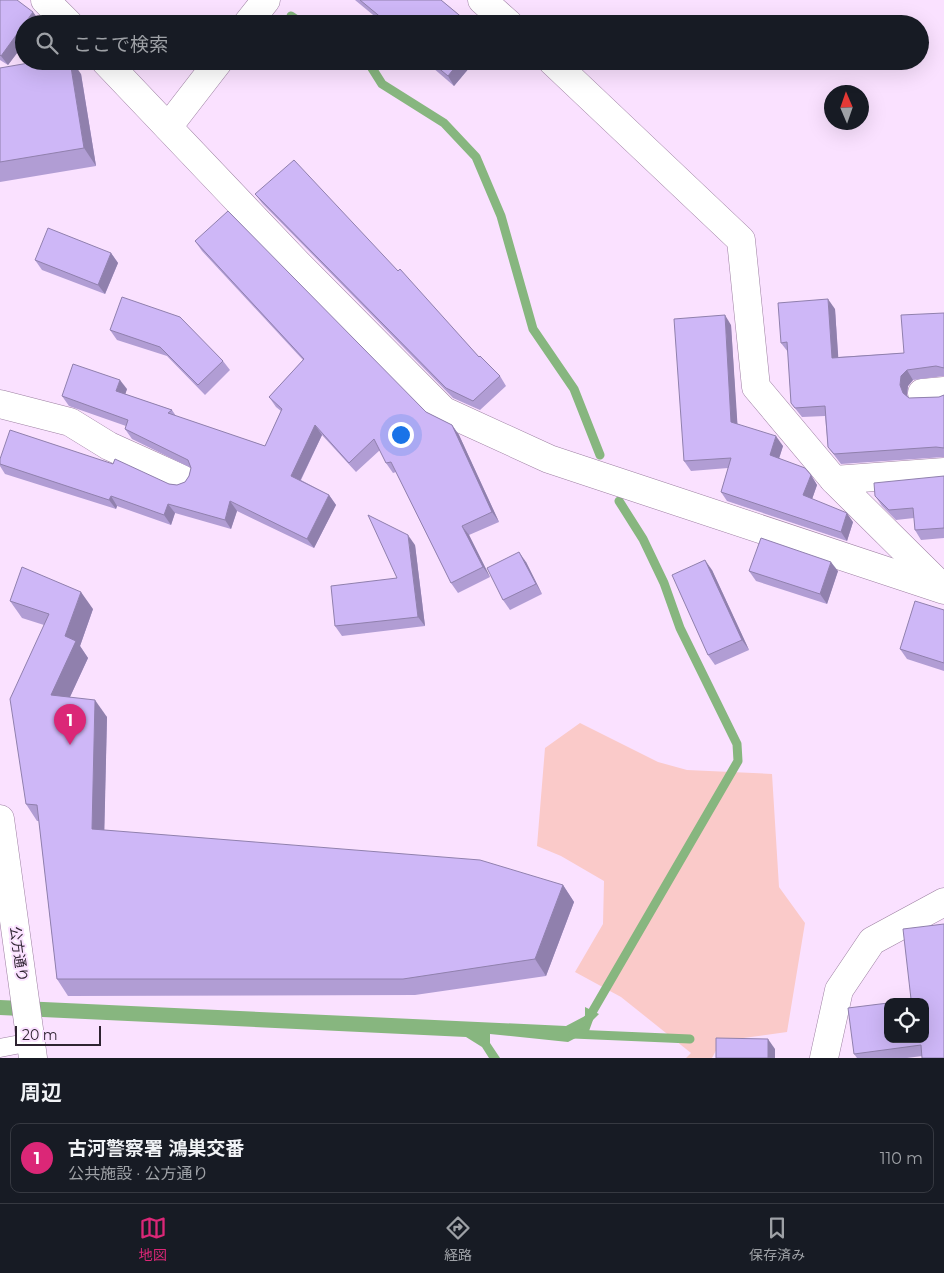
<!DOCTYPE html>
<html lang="ja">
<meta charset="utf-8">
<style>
:root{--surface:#171b24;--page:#20242c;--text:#f1f3f6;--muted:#9ea1a6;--line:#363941;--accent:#db2777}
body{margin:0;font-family:Montserrat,"Noto Sans JP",sans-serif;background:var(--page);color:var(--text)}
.controls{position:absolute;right:15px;bottom:15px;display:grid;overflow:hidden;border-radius:10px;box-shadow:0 5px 20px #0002}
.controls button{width:45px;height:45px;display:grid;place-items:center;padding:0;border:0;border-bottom:1px solid var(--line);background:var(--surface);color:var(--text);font:25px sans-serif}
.compass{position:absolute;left:824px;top:85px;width:45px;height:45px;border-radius:50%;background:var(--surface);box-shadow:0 5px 20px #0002;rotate:358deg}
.scale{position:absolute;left:15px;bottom:12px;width:86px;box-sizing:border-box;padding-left:5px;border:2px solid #2e2331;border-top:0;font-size:14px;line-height:18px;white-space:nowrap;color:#2e2331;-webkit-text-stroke:4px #fae1ff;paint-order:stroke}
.you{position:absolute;left:400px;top:434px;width:18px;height:18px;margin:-12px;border:4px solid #fff;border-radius:50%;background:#1a73e8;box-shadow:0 0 0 8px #1a73e833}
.badge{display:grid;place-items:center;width:32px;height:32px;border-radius:50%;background:var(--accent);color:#fff;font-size:16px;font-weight:700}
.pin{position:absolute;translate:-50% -41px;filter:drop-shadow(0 1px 2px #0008)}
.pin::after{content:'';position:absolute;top:26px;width:18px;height:15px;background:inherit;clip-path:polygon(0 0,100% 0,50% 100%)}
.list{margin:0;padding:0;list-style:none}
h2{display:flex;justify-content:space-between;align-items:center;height:65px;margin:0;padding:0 20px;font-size:21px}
h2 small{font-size:16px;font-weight:400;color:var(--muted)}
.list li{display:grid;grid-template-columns:32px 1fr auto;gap:15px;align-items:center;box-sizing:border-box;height:70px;margin:0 10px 10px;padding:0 10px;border:1px solid var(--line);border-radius:10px}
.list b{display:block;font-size:19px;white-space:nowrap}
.list p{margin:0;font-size:16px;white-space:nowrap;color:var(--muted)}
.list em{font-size:16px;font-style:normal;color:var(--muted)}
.icon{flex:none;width:28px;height:28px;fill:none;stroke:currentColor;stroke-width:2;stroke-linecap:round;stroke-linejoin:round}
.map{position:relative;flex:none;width:944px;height:1058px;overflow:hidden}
.search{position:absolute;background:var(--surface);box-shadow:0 5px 20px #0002;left:15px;right:15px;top:15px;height:55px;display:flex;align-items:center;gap:12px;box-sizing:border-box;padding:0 18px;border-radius:28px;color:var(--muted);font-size:19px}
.sheet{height:145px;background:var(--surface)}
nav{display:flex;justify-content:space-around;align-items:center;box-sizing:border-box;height:70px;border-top:1px solid var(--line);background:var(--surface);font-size:14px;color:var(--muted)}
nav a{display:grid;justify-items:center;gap:2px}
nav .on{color:var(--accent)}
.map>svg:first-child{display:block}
</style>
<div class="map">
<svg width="944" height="1058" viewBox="0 0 944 1058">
<rect width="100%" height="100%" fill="#fae1ff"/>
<polygon fill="#facac9" points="580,723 658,762 687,770 772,774 779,887 805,923 787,1032 721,1041 712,1058 686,1058 691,1053 621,997 575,972 603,924 604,881 561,856 537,846 545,748"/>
<polygon fill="#87b67f" points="0,1000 566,1026 585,1016 585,1007 599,1014 593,1020 589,1031 568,1042 490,1034 490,1043 500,1058 489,1058 482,1047 466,1037 0,1015"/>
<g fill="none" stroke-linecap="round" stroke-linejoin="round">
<g stroke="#87b67f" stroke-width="9">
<polyline points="291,16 303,24"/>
<polyline points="364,61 370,65 382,84 444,123 476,157 501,216 533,329 574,389 600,455"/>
<polyline points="587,1021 738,761 737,744 680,628 664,583 643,539 619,501"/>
<polyline points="573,1034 690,1039"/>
</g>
<g stroke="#9c7fa1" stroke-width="19">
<polyline id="lane" points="0,1048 31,1042"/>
</g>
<g stroke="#9c7fa1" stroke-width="29">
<g id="street">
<polyline points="45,0 69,24"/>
<polyline points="482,0 509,24"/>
<polyline points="247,24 266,0"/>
<polyline points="105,61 298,264 444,411 549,459 944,590"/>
<polyline points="552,61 741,240 756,387 834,480"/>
<polyline points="168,127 219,61"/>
<polyline points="922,393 944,391"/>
<polyline points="0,404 70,422 109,446 182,479"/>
<polyline points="941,586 834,480 944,472"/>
<polyline points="824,1058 839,990 872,941 944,902"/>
</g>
</g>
<g stroke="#9c7fa1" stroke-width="29">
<polyline id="secondary" points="0,819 33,1058"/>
</g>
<use href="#lane" stroke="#fff" stroke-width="18"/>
<use href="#street" stroke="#fff" stroke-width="28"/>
<use href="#secondary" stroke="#fff" stroke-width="28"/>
</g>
<g fill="#b19dd4">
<polygon points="0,0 40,21 8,65 0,60"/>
<polygon points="355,0 441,0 470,24 384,24"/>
<polygon points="425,61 475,61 454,86"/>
<polygon points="0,68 81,74 96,166 0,182"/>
<polygon points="255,194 398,271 479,357 500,376 506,386 480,410 453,398 262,203"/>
<polygon points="195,241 426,412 452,425 459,435 499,522 469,535 490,577 458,593 451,583 396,472 393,473 386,463 380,450 356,472 322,435 301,480 329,495 336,505 314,548 237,511 231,529 175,513 171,525 117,506 116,509 5,474 0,466 0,459 177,485 185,482 189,476 191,468 132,439 125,429 126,426 69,406 62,396 127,389 125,394 172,410 176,416 265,446 281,411 276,407 269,397 303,360 202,251"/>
<polygon points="111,253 118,263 105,294 42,270 35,260"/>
<polygon points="835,309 838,357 904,353 944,313 944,376 913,380 908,386 907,395 909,398 939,397 944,395 944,457 841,464 828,447 825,416 802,417 798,412 791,403 788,352 781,343"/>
<polygon points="731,325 737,424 783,446 779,458 811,475 817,485 812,499 853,522 847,541 727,501 721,492 728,468 691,471 684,461"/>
<polygon points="110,330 223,361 230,370 205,395 167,356 117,340"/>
<polygon points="944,476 944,538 921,540 915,530 914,518 896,520 882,506 875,496"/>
<polygon points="415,545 425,626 342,636 335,626 397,578"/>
<polygon points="526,562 542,594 510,610 503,600"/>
<polygon points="712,570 749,650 715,665 708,655"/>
<polygon points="749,571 838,571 827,604 756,581"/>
<polygon points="10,601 93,609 80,646 88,658 70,697 107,717 104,830 563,885 574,902 546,976 415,995 68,996 57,979 39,821 37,821 26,804 44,625 22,618"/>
<polygon points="944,610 944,671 907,659 900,649"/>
<polygon points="944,924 922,1056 907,1058 857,1058 854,1054 911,999"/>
</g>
<g fill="#9080ad">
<polygon points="33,12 40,21 38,24 24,24"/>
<polygon points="24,24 24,44 8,65 1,56"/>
<polygon points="70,61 72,61 81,74 96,166 84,148"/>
<polygon points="460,61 475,61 454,86 448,76"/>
<polygon points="111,253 118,263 105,294 98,285"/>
<polygon points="828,299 835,309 839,368 832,358"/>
<polygon points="725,315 731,325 738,432 731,422"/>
<polygon points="907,370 913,380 908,386 907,395 910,402 903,393 900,385 901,376"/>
<polygon points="120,380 127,389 123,401 116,391"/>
<polygon points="315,425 322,435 298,485 291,476"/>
<polygon points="452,425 459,435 499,522 492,512"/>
<polygon points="776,436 783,446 777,465 770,455"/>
<polygon points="811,475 817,485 810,505 803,495"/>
<polygon points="329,495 336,505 314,548 307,539"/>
<polygon points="111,496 117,506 116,509 109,500"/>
<polygon points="230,501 237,511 231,529 225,520"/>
<polygon points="168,504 175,513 171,525 164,515"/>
<polygon points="847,513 853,522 847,541 841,532"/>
<polygon points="462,526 469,535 490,577 483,567"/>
<polygon points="408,535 415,545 425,626 418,617"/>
<polygon points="519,552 526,562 542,594 536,584"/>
<polygon points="705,560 712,570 749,650 742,640"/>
<polygon points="831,562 838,571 827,604 820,594"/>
<polygon points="81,592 93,609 80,646 88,658 63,712 51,695 65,636"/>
<polygon points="95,700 107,717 104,846 92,829"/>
<polygon points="563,885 574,902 546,976 535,959"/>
<polygon points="768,1039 775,1049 775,1058 768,1058"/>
</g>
<g fill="#ceb7f7" stroke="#9080ad">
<polygon points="0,0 17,0 33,12 1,56 0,55"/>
<polygon points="360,0 441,0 470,24 389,24"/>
<polygon points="40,61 70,61 84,148 0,162 0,68"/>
<polygon points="430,61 460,61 448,76"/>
<polygon points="294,160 398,271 400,269 479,357 480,356 500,376 473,401 446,388 255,194"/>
<polygon points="228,211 426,412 452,425 492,512 462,526 483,567 451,583 391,462 386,463 374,439 349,463 315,425 291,476 329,495 307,539 230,501 225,520 168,504 164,515 111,496 109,500 0,464 0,459 10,430 113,464 115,459 169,484 177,485 185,482 189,476 191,468 188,460 125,429 128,420 62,396 73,364 120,380 116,391 172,410 168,413 265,446 282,409 269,397 304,359 195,241"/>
<polygon points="48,228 111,253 98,285 35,260"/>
<polygon points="122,297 180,317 223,361 198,385 160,347 110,330"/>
<polygon points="828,299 832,358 904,353 901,315 944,313 944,368 936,366 907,370 901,376 900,385 903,393 909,398 939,397 944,395 944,448 936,447 834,454 828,447 825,406 795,408 791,403 787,342 781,343 778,303"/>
<polygon points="725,315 731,422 776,436 770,455 805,468 811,475 803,495 847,513 841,532 721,492 731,458 684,461 674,319"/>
<polygon points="944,476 944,528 915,530 913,508 889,510 875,496 874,483"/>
<polygon points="368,515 408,535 418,617 335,626 331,586 397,578"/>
<polygon points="761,538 831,562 820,594 749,571"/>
<polygon points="519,552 536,584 503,600 487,568"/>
<polygon points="705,560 742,640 708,655 672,575"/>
<polygon points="22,567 81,592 65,636 76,641 51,695 95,700 92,829 480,860 563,885 535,959 403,979 57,979 37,805 26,804 10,699 49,614 10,601"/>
<polygon points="915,601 944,610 944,663 900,649"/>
<polygon points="944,924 944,1058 922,1058 921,1045 854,1054 848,1008 888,1003 888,1039 925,1039 925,1002 894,1002 911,999 903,929"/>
<polygon points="716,1038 768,1039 768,1058 716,1058"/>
</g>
<g text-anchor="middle" stroke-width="4" stroke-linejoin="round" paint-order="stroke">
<g font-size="14" fill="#2e2331" stroke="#fae1ff">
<text transform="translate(19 954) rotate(82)" y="5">公方通り</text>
</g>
</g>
</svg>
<div class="controls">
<button><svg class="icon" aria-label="locate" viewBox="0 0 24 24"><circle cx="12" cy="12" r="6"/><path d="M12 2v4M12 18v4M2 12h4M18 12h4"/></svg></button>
</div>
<svg class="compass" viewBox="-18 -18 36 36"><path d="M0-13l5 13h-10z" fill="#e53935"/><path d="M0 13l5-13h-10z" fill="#9ea1a6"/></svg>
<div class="scale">20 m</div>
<div class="you"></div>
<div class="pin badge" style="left:70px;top:745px">1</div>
<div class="search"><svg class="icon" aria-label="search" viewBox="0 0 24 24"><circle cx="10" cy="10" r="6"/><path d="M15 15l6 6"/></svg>ここで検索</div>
</div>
<section class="sheet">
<h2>周辺<small></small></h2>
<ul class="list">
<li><span class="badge">1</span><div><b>古河警察署 鴻巣交番</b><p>公共施設 · 公方通り</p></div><em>110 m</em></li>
</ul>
</section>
<nav>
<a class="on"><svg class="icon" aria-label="map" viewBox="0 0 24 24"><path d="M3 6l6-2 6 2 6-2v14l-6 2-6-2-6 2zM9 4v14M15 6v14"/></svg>地図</a>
<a><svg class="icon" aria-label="directions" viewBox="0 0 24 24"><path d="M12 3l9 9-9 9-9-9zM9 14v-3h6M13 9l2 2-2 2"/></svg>経路</a>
<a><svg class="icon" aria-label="saved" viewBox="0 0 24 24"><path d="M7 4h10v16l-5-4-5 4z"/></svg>保存済み</a>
</nav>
